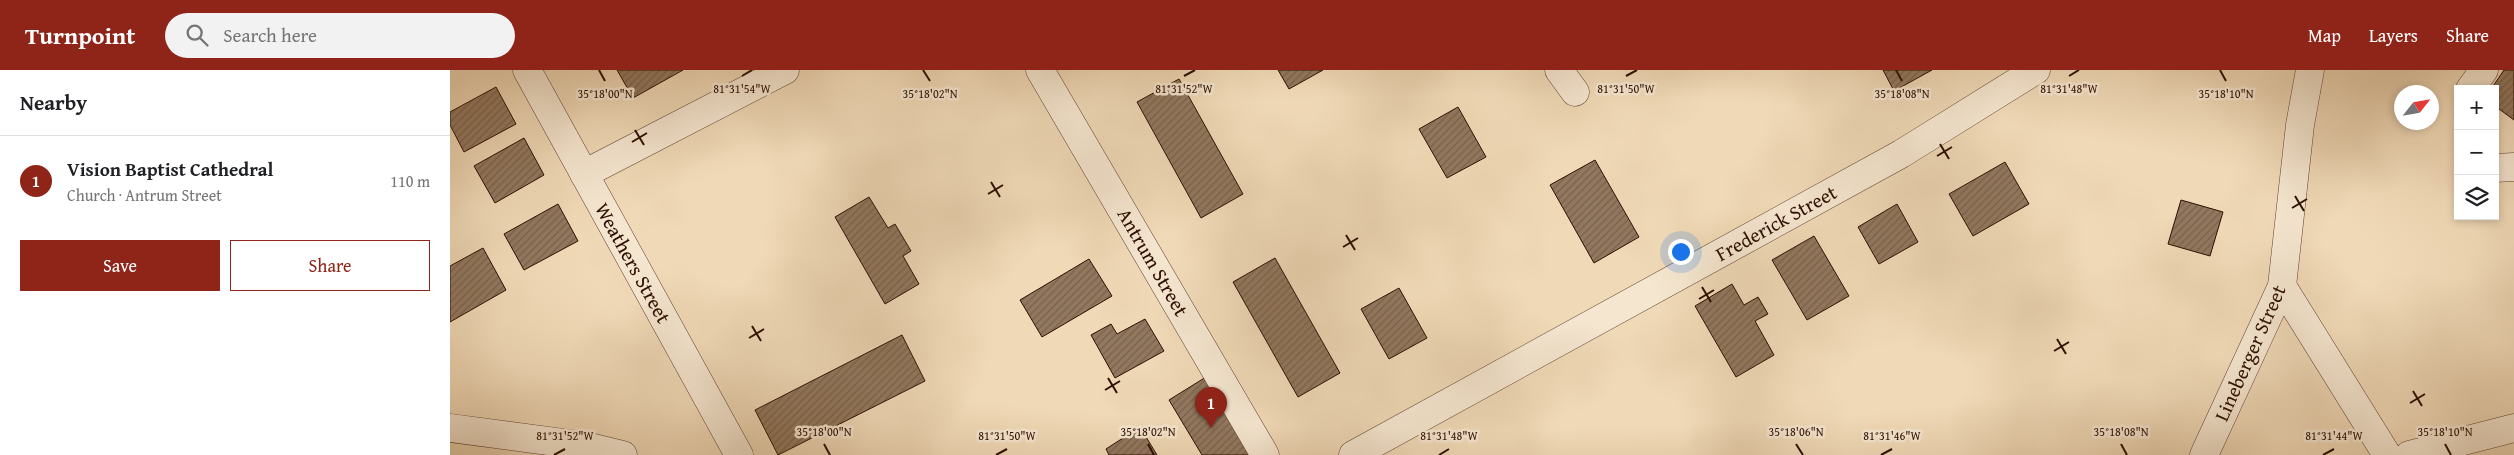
<!DOCTYPE html>
<meta charset="utf-8">
<style>
:root{--surface:#fff;--page:#f2f2f2;--text:#202124;--muted:#757577;--line:#e0e0e0;--accent:#8f2418}
body{margin:0;font-family:"Gentium Book Plus",serif;background:var(--page);color:var(--text)}
.controls{position:absolute;right:15px;top:15px;display:grid;overflow:hidden;border-radius:0px;box-shadow:0 2px 8px #0003}
.controls button{width:45px;height:45px;display:grid;place-items:center;padding:0;border:0;border-bottom:1px solid var(--line);background:var(--surface);color:var(--text);font:25px sans-serif}
.compass{position:absolute;left:1944px;top:15px;width:45px;height:45px;border-radius:50%;background:var(--surface);box-shadow:0 2px 8px #0003;rotate:59deg}
.you{position:absolute;left:1230px;top:181px;width:18px;height:18px;margin:-12px;border:4px solid #fff;border-radius:50%;background:#1a73e8;box-shadow:0 0 0 8px #1a73e833}
.badge{display:grid;place-items:center;width:32px;height:32px;border-radius:50%;background:var(--accent);color:#fff;font-size:16px;font-weight:700}
.pin{position:absolute;translate:-50% -41px;filter:drop-shadow(0 1px 2px #0008)}
.pin::after{content:'';position:absolute;top:26px;width:18px;height:15px;background:inherit;clip-path:polygon(0 0,100% 0,50% 100%)}
.list{margin:0;padding:0;list-style:none}
h2{display:flex;justify-content:space-between;align-items:center;height:65px;margin:0;padding:0 20px;font-size:21px}
h2 small{font-size:16px;font-weight:400;color:var(--muted)}
.list li{display:grid;grid-template-columns:32px 1fr auto;gap:15px;align-items:center;box-sizing:border-box;height:90px;padding:0 20px;border-top:1px solid var(--line)}
.list b{display:block;font-size:19px;white-space:nowrap}
.list p{margin:0;font-size:16px;white-space:nowrap;color:var(--muted)}
.list em{font-size:16px;font-style:normal;color:var(--muted)}
.actions{display:flex;gap:10px;padding:15px 20px}
.actions a{flex:1;padding:11px 0;border:1px solid var(--accent);border-radius:0px;text-align:center;font-size:18px;color:var(--accent)}
.actions .main{background:var(--accent);color:#fff}
.icon{flex:none;width:28px;height:28px;fill:none;stroke:currentColor;stroke-width:2;stroke-linecap:round;stroke-linejoin:round}
.map{position:relative;flex:none;width:2064px;height:385px;overflow:hidden}
header{display:flex;align-items:center;gap:30px;box-sizing:border-box;height:70px;padding:0 25px;background:var(--accent);color:#fff}
header strong{font-size:24px}
nav{display:flex;gap:28px;margin-inline-start:auto;font-size:18px}
.search{width:350px;height:45px;background:var(--page);display:flex;align-items:center;gap:12px;box-sizing:border-box;padding:0 18px;border-radius:28px;color:var(--muted);font-size:19px}
main{display:flex}
aside{flex:1;background:var(--surface)}
.map>svg:first-child{display:block}
</style>
<header>
<strong>Turnpoint</strong>
<div class="search"><svg class="icon" aria-label="search" viewBox="0 0 24 24"><circle cx="10" cy="10" r="6"/><path d="M15 15l6 6"/></svg>Search here</div>
<nav><a>Map</a><a>Layers</a><a>Share</a></nav>
</header>
<main>
<aside>
<h2>Nearby<small></small></h2>
<ul class="list">
<li><span class="badge">1</span><div><b>Vision Baptist Cathedral</b><p>Church · Antrum Street</p></div><em>110 m</em></li>
</ul>
<div class="actions"><a class="main">Save</a><a>Share</a></div>
</aside>
<div class="map">
<svg width="2064" height="385" viewBox="0 0 2064 385">
<defs>
<pattern id="building-hatch" width="6" height="6" patternUnits="userSpaceOnUse" patternTransform="scale(1.25)"><rect width="6" height="6" fill="#92785f"/><path d="M-1 1l2-2M0 6l6-6M5 7l2-2" fill="none" stroke="#78614c"/></pattern>
</defs>
<rect width="100%" height="100%" fill="#f0d9b7"/>
<filter id="stains"><feTurbulence type="fractalNoise" baseFrequency=".004" numOctaves="4"/><feColorMatrix values="0 0 0 0 .2 0 0 0 0 .09 0 0 0 0 .02 0 0 0 .5 -.17"/></filter>
<radialGradient id="worn" r=".72"><stop offset=".6" stop-color="#630" stop-opacity="0"/><stop offset="1" stop-color="#630" stop-opacity=".3"/></radialGradient>
<g fill="url(#building-hatch)" stroke="#2d0e00">
<polygon points="167,0 233,0 183,28"/>
<polygon points="828,0 873,0 839,19"/>
<polygon points="1433,0 1482,0 1444,21"/>
<polygon points="2054,0 2064,0 2064,50 2045,36 2045,19 2041,19"/>
<polygon points="729,9 793,124 751,148 687,32"/>
<polygon points="46,17 66,54 14,82 0,55 0,42"/>
<polygon points="1008,37 1036,87 997,108 969,59"/>
<polygon points="74,68 94,105 45,133 24,96"/>
<polygon points="1145,90 1189,167 1144,193 1100,115"/>
<polygon points="1555,92 1579,134 1523,166 1499,124"/>
<polygon points="419,127 438,158 445,154 461,181 453,186 469,214 435,234 385,147"/>
<polygon points="1731,130 1773,142 1760,186 1718,174"/>
<polygon points="108,134 128,171 74,200 54,164"/>
<polygon points="1447,134 1468,172 1429,194 1408,157"/>
<polygon points="1364,166 1399,226 1357,250 1322,190"/>
<polygon points="33,178 56,220 0,252 0,196"/>
<polygon points="825,188 890,303 848,327 783,212"/>
<polygon points="639,189 662,226 592,267 570,230"/>
<polygon points="1282,214 1294,235 1308,227 1318,244 1305,251 1324,285 1286,307 1245,236"/>
<polygon points="949,218 977,268 939,289 911,239"/>
<polygon points="695,249 714,281 665,308 641,265 661,254 667,264"/>
<polygon points="452,265 475,311 328,385 305,340"/>
<polygon points="756,307 803,385 752,385 719,330"/>
<polygon points="690,357 707,385 659,385 656,379"/>
</g>
<g fill="none" stroke-linecap="round" stroke-linejoin="round">
<g stroke="#5e412e" stroke-width="29">
<g id="minor">
<polyline points="77,0 289,385"/>
<polyline points="590,0 815,385"/>
<polyline points="1109,0 1125,22"/>
<polyline points="2020,19 2034,0"/>
<polyline points="2045,98 2064,97"/>
<polyline points="134,104 335,0"/>
<polyline points="1832,216 1937,385"/>
<polyline points="0,358 136,376 173,385"/>
<polyline points="903,385 1451,84 1586,0"/>
<polyline points="1754,385 1832,216 1850,55 1860,0"/>
<polyline points="1959,385 2064,358"/>
</g>
</g>
<use href="#minor" stroke="#f5e6d0" stroke-width="28"/>
</g>
<path fill="none" stroke="#2d0e00" stroke-width="2" d="M149 0 155 11M473 0 480 11M1446 0 1452 11M1770 0 1776 11M292 6 302 0M734 6 745 0M1176 6 1187 0M1619 6 1629 0M185 60 194 75M182 72 197 63M1490 74 1499 89M1487 86 1502 77M541 112 550 127M538 124 553 115M1845 126 1854 141M1842 138 1857 129M896 165 905 180M893 177 908 168M1252 217 1261 232M1249 229 1264 220M302 256 311 271M299 268 314 259M1607 269 1616 284M1604 281 1619 272M658 308 667 323M655 320 670 311M1963 321 1972 336M1960 333 1975 324M374 374 380 385M698 374 704 385M1346 374 1353 385M1671 374 1677 385M1995 374 2001 385M104 385 115 379M546 385 557 379M989 385 999 379M1431 385 1442 379M1873 385 1884 379"/>
<g text-anchor="middle" stroke-width="5" stroke-linejoin="round" paint-order="stroke">
<g font-size="20" fill="#2d0e00" stroke="#f5e6d0">
<text transform="translate(1326 153) rotate(-29)" y="7">Frederick Street</text>
<text transform="translate(703 192) rotate(60)" y="7">Antrum Street</text>
<text transform="translate(183 193) rotate(61)" y="7">Weathers Street</text>
<text transform="translate(1800 283) rotate(-66)" y="7">Lineberger Street</text>
</g>
</g>
<g font-size="12" text-anchor="middle" fill="#2d0e00" stroke="#f5e6d0" stroke-width="5" stroke-linejoin="round" paint-order="stroke">
<text x="734" y="23">81°31'52"W</text>
<text x="292" y="23">81°31'54"W</text>
<text x="1176" y="23">81°31'50"W</text>
<text x="1619" y="23">81°31'48"W</text>
<text x="1452" y="28">35°18'08"N</text>
<text x="155" y="28">35°18'00"N</text>
<text x="480" y="28">35°18'02"N</text>
<text x="1776" y="28">35°18'10"N</text>
<text x="374" y="366">35°18'00"N</text>
<text x="698" y="366">35°18'02"N</text>
<text x="1346" y="366">35°18'06"N</text>
<text x="1671" y="366">35°18'08"N</text>
<text x="1995" y="366">35°18'10"N</text>
<text x="115" y="370">81°31'52"W</text>
<text x="557" y="370">81°31'50"W</text>
<text x="999" y="370">81°31'48"W</text>
<text x="1442" y="370">81°31'46"W</text>
<text x="1884" y="370">81°31'44"W</text>
</g>
<rect width="100%" height="100%" filter="url(#stains)"/>
<rect width="100%" height="100%" fill="url(#worn)"/>
</svg>
<div class="controls">
<button>+</button>
<button>−</button>
<button><svg class="icon" aria-label="layers" viewBox="0 0 24 24"><path d="M12 4l9 5-9 5-9-5zM3 14l9 5 9-5"/></svg></button>
</div>
<svg class="compass" viewBox="-18 -18 36 36"><path d="M0-13l5 13h-10z" fill="#e53935"/><path d="M0 13l5-13h-10z" fill="#757577"/></svg>
<div class="you"></div>
<div class="pin badge" style="left:761px;top:358px">1</div>
</div>
</main>
